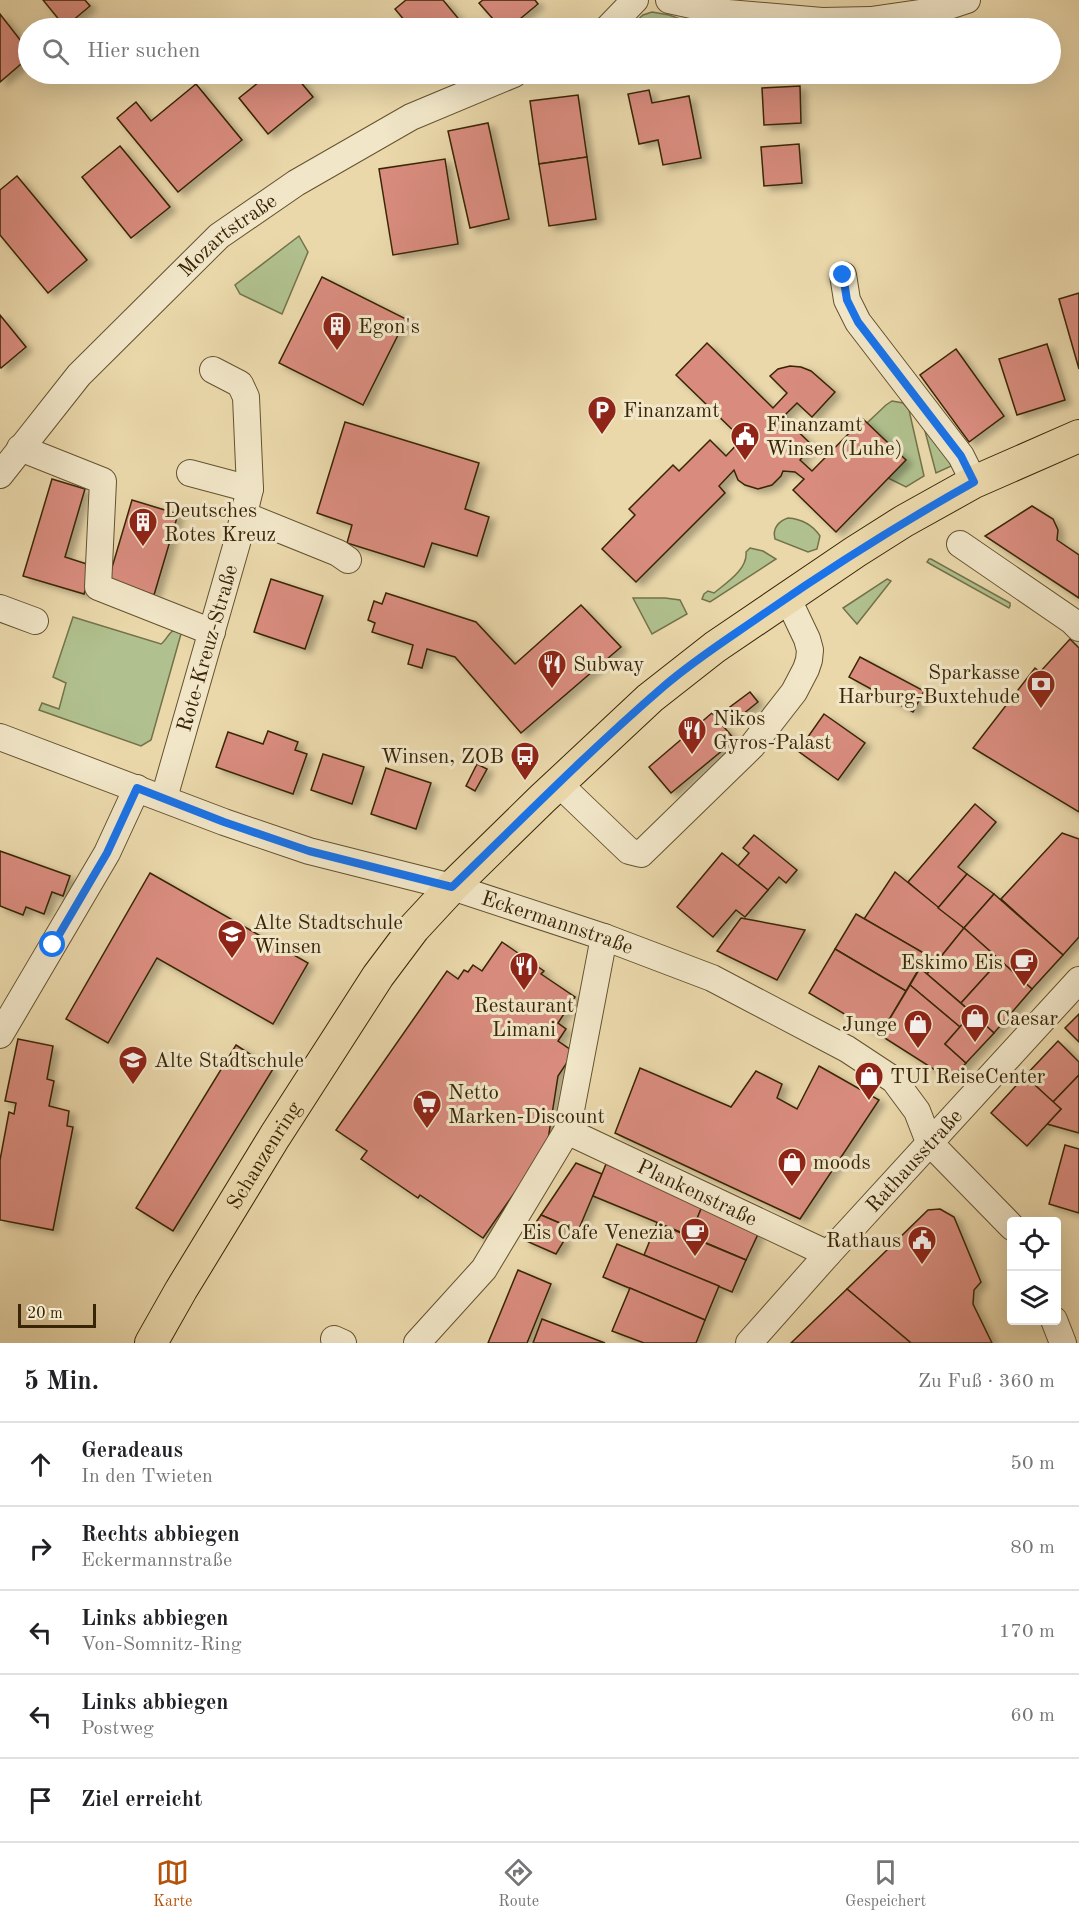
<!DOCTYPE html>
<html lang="de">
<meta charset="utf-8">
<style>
:root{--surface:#fff;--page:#f2f2f2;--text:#202124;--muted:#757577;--line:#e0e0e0;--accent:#b45309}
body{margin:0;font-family:"Old Standard TT",serif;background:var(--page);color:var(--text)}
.controls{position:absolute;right:18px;bottom:18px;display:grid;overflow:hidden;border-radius:6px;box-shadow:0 6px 24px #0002}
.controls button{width:54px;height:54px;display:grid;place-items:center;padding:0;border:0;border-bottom:2px solid var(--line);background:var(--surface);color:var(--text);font:30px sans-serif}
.scale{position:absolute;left:18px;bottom:15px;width:78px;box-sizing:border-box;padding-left:6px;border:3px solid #382506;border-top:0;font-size:16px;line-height:21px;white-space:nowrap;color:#382506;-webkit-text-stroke:4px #f1e6c8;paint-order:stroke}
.stop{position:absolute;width:18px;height:18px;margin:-14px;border:4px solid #1a73e8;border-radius:50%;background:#fff}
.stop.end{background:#1a73e8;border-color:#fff;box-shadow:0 2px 6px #0008}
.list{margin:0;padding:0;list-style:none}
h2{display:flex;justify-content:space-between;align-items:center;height:78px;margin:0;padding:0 24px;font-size:26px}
h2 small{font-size:20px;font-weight:400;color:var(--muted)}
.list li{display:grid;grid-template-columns:39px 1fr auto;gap:18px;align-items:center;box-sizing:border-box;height:84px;padding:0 24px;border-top:2px solid var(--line)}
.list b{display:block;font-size:22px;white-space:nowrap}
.list p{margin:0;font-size:20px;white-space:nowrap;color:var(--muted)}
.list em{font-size:20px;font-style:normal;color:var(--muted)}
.icon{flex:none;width:33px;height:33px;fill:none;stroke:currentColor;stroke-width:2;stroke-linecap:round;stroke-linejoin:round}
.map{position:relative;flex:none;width:1079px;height:1343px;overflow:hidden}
.search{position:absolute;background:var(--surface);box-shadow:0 6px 24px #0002;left:18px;right:18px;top:18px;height:66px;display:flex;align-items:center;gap:15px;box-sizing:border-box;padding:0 21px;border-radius:33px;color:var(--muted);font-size:22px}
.sheet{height:498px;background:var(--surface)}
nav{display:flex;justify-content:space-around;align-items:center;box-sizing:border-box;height:84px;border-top:2px solid var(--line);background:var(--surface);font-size:16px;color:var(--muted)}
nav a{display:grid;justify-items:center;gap:3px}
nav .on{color:var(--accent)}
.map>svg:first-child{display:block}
</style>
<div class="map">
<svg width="1079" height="1343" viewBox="0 0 1079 1343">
<defs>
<filter id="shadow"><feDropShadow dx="6" dy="4" stdDeviation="3" flood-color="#0004"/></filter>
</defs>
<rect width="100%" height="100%" fill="#ead8ab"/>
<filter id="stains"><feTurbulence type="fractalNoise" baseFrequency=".00333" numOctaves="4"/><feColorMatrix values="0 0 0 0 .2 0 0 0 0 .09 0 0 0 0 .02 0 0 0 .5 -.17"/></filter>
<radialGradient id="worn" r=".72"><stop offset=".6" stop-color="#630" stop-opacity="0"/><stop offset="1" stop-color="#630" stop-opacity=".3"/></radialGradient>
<g fill="#b0c08e" stroke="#74724a" stroke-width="1.5">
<path d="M652 12 669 15 702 27C681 25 650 35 632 25L643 15Z"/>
<polygon points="299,236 308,252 282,314 240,294 235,285"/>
<polygon points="892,401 903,403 909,410 924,476 906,487 888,478 905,460 867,423 886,405"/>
<polygon points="920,412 958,463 936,473"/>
<path d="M788 518C802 519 812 524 820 536L817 549 808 552 775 539C772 528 779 521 788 518Z"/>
<path d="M750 548 763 551 776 559 710 602 702 599 704 594 708 591 714 593C726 583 748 569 746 552Z"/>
<polygon points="929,559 931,559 1010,603 1010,606 1009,608 932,565 927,562"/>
<polygon points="887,579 891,581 857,624 843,608"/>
<polygon points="633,598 665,598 680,600 687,614 652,634"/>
<path d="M73 617 161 644C168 639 170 627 180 631L181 634 151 740 141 746 39 710 42 703 59 709 66 683 53 677Z"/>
</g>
<g fill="#d98c7e" stroke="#382506" stroke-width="1.5" filter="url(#shadow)">
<polygon points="43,0 85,0 90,6 65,27"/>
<polygon points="406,0 443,0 462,23 455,28 411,28 395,9"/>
<polygon points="483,0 535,0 538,4 509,28 501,28 479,3"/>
<polygon points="0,14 28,50 28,58 0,82"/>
<polygon points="269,74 294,74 313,97 268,134 239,98"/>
<polygon points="196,84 242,140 178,192 117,118 136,102 151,121"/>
<polygon points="800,86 801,123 764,125 762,88"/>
<polygon points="649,90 652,103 689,96 701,158 663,165 658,140 639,144 628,94"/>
<polygon points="578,95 587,157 539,164 530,101"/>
<polygon points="488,123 509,219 470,228 448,131"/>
<polygon points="799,144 802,183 764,186 761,147"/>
<polygon points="120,146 170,207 131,238 82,177"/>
<polygon points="587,157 596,219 549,226 539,164"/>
<polygon points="445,159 458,244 393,255 379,169"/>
<polygon points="17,176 87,260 48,293 0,235 0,190"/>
<polygon points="322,277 406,319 363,405 279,363"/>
<polygon points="1079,293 1079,369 1059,299"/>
<polygon points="0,315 26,347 1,368 0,367"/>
<polygon points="707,343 773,408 787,393 770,376 778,369 790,366 801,367 811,371 835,392 812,417 797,403 783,417 813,446 800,460 812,471 863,419 906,460 836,532 793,490 804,479 795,472 783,471 781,476 772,485 758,489 745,485 738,480 734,470 719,486 725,493 636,582 602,549 635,515 629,509 673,465 679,471 710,440 726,456 742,439 676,375"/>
<polygon points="1047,344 1065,400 1017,415 999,359"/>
<polygon points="956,349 1004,416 969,442 920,375"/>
<polygon points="345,422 479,463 465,509 489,517 477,556 432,543 424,567 347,543 352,525 317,513"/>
<polygon points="52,479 85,489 65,557 93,566 84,594 23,576"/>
<polygon points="132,500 178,514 154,595 108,581"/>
<polygon points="1032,506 1053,519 1058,530 1057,540 1079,555 1079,598 985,536"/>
<polygon points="271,579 323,596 305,649 254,632"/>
<polygon points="386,593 476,622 515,664 581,605 621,647 521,733 455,657 427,649 422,668 408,664 413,645 372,632 375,623 368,620 374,601 382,604"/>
<polygon points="1070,639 1079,648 1079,812 973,748 1035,668 1040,672"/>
<polygon points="860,657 924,691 913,712 849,677"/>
<polygon points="750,692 758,702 738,718 730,707"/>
<polygon points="712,713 735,740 671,793 649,767"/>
<polygon points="824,714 865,743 838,780 798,751"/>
<polygon points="268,731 298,742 295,750 307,754 293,794 216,767 228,732 263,744"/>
<polygon points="323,754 364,767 352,804 311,790"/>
<polygon points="477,764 487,769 475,791 466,786"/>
<polygon points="386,768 431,783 416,829 371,814"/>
<polygon points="975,804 996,822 958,867 967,874 938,908 908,882"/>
<polygon points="1062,833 1079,839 1079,937 1063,955 1001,899"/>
<polygon points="754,835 797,870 786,883 779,877 768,890 738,866 749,853 743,848"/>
<polygon points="0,851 70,876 63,896 52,892 44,914 26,907 23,915 0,906"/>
<polygon points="722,853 768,890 745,917 736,910 713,937 677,907"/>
<polygon points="895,872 964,928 927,974 920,968 927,955 864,919"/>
<polygon points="150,873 308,963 273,1024 157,958 108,1043 66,1019"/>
<polygon points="967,874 994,894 964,928 938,908"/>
<polygon points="994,894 1063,955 1032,989 964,928"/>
<polygon points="856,914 927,955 906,991 835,949"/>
<polygon points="741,918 805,930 777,980 717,951"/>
<polygon points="964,928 1000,960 961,1003 927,974"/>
<polygon points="502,942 544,971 541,974 575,997 558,1023 566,1029 558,1041 574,1052 558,1076 547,1146 483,1238 420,1195 418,1198 361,1159 367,1151 336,1130 447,971 458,979 464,970 468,972 473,965 482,971"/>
<polygon points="835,949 906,991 880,1035 809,993"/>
<polygon points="1000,960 1032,989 994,1033 961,1003"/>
<polygon points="920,968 972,1013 960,1027 910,985"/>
<polygon points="910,985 960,1027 945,1044 966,1063 955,1075 946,1077 880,1035"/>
<polygon points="972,1013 994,1033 966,1063 945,1044"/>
<polygon points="1079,1014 1079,1042 1065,1028"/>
<polygon points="18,1039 53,1046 47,1079 54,1081 49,1106 69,1111 67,1126 73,1127 53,1230 0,1220 0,1160 9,1112 14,1114 16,1103 5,1101"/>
<polygon points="1058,1041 1079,1062 1079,1075 1053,1102 1025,1076"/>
<polygon points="236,1045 273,1069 173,1231 136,1208"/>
<polygon points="819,1066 879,1100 800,1219 615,1133 640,1068 731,1107 756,1071 782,1084 777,1098 797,1109"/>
<polygon points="1079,1075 1079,1133 1047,1124 1061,1109 1053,1102"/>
<polygon points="1025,1076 1061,1109 1027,1146 991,1113"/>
<polygon points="1065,1145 1079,1149 1079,1213 1049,1204"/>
<polygon points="576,1163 602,1174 578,1231 541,1215"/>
<polygon points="606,1164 703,1204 690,1236 593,1196"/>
<polygon points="703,1204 759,1232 746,1260 690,1236"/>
<polygon points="940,1209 954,1217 981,1282 974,1290 973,1304 992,1343 911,1343 847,1289 928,1210"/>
<polygon points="541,1215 562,1224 557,1235 565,1239 556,1254 524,1240"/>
<polygon points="657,1223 746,1260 732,1292 644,1255"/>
<polygon points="617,1244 719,1286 705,1320 603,1277"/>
<polygon points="518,1270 551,1284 527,1343 488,1343"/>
<polygon points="630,1288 705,1320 696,1343 644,1343 612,1331"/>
<polygon points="847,1289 911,1343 791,1343"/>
<polygon points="542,1319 605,1343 533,1343"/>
</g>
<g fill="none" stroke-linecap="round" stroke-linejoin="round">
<g stroke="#64522f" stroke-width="28">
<g id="minor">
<polyline points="669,0 728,13 822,21 871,20 934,11 967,0"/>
<polyline points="608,28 635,0"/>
<polyline points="843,275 847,300 858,322 961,456 974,482"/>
<polyline points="20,448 103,481 98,587 212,632"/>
<polyline points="190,473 250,489"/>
<path id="s1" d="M0 475 79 375 219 236 296 183 411 117 514 74"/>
<polyline points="244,515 338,553 348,560"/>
<polyline points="960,544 1072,621 1079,628"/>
<polyline points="0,608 35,621"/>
<path id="s2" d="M0 737 224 822 309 851 452 887 604 937 712 978 847 1049 894 1080 917 1111 929 1142 1012 1227"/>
<polyline points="559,784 629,851 641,854 752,746 794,692 806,669 809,660 810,650 807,639 787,597"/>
<path id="s3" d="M164 798 237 543 250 489 246 397 240 384 213 370"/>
<polyline points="0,1035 107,853 137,788"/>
<path id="s4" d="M567 1131 828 1254"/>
<polyline points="1054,1320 1063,1343"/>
<polyline points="334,1339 343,1343"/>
<polyline points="417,1343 484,1269 567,1131 604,937"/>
<path id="s5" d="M749 1343 828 1254 1079 980"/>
</g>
</g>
<g stroke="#382506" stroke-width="34">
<g id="major">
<path id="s6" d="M151 1343 181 1290 275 1136 378 976 414 928 452 887 542 799 650 698 715 647 855 552 904 521 974 482 1079 436"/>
</g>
</g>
<use href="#minor" stroke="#f1e6c8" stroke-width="26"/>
<use href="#major" stroke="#ead8ab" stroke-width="32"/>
</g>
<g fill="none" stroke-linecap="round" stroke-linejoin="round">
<path stroke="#1a73e8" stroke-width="8" d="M53 945 107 853 137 788 224 822 309 851 452 887C521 820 590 750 663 687 694 660 729 638 762 615 831 567 901 523 974 482L961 456 858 322 847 300 843 275"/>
</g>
<defs>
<g id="building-pin" transform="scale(1.5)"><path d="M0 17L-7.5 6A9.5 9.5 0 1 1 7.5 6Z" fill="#8f2418" stroke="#f1e6c8"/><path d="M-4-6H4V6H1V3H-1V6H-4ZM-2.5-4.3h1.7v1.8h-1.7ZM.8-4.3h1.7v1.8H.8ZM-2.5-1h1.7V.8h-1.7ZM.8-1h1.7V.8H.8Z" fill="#fff"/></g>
<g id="parking-pin" transform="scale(1.5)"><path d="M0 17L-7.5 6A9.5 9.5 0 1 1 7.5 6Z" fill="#8f2418" stroke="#f1e6c8"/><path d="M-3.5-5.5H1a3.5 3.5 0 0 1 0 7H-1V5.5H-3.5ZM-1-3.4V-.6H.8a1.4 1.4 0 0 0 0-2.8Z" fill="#fff"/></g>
<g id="civic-pin" transform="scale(1.5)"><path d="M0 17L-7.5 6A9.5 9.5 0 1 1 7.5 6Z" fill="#8f2418" stroke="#f1e6c8"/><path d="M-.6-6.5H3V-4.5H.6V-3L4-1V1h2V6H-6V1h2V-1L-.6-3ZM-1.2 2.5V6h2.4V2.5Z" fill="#fff"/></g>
<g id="restaurant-pin" transform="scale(1.5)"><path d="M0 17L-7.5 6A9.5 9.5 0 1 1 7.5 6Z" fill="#8f2418" stroke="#f1e6c8"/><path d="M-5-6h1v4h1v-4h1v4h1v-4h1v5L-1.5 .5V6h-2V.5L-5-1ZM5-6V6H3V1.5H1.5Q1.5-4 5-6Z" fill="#fff"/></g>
<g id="bank-pin" transform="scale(1.5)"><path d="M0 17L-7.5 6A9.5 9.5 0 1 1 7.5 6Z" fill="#8f2418" stroke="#f1e6c8"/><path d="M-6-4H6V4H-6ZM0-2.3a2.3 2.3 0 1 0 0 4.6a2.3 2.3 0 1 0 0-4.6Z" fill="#fff"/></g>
<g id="bus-pin" transform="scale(1.5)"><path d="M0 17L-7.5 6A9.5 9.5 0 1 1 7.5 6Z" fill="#8f2418" stroke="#f1e6c8"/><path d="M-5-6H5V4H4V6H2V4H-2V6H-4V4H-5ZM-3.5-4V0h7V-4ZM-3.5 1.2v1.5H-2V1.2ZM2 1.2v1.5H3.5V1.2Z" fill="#fff"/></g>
<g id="school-pin" transform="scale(1.5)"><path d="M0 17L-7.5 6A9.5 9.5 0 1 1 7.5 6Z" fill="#8f2418" stroke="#f1e6c8"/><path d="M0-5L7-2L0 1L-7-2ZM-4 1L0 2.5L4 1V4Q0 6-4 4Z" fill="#fff"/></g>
<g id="cafe-pin" transform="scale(1.5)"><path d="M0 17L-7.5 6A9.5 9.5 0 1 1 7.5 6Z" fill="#8f2418" stroke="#f1e6c8"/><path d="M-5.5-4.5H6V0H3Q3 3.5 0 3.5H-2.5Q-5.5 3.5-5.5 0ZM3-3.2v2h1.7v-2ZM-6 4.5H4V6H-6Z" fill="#fff"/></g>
<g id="shop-pin" transform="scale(1.5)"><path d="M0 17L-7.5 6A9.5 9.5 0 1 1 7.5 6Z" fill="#8f2418" stroke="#f1e6c8"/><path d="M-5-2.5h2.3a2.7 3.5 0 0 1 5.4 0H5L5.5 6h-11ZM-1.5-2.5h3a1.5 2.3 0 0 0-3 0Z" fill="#fff"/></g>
<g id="supermarket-pin" transform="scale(1.5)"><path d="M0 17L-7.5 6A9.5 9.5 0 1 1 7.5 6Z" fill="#8f2418" stroke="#f1e6c8"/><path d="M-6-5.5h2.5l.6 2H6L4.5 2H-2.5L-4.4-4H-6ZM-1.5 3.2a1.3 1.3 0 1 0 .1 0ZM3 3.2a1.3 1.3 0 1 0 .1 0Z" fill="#fff"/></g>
</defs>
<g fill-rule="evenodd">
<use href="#building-pin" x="337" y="326"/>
<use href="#parking-pin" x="602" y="410"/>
<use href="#civic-pin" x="745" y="436"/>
<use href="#building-pin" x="143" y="522"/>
<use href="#restaurant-pin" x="552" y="664"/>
<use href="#bank-pin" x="1041" y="684"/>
<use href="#restaurant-pin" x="692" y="730"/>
<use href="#bus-pin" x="525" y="756"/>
<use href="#school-pin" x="232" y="934"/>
<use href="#cafe-pin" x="1024" y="962"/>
<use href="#restaurant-pin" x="524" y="966"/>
<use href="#shop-pin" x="975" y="1018"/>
<use href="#shop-pin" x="918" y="1024"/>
<use href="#school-pin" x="133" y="1060"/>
<use href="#shop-pin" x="869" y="1076"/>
<use href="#supermarket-pin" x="427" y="1104"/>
<use href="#shop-pin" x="792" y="1162"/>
<use href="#cafe-pin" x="695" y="1232"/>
<use href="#civic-pin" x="922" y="1240"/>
</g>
<g text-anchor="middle" stroke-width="6" stroke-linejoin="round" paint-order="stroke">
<g font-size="21" fill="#382506" stroke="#f1e6c8">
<text dy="7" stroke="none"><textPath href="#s1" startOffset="332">Mozartstraße</textPath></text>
<text dy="7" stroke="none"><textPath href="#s3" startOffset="156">Rote-Kreuz-Straße</textPath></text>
<text dy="7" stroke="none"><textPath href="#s2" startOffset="588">Eckermannstraße</textPath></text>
<text dy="7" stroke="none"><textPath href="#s6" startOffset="219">Schanzenring</textPath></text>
<text dy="7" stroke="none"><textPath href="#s5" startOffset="246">Rathausstraße</textPath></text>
<text dy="7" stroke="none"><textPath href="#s4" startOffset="144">Plankenstraße</textPath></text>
</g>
<g font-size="21" fill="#382506" stroke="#f1e6c8" text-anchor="start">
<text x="358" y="333">Egon's</text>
<text x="623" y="417">Finanzamt</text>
<text x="766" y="431">Finanzamt<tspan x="766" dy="24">Winsen (Luhe)</tspan></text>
<text x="164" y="517">Deutsches<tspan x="164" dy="24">Rotes Kreuz</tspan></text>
<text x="573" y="671">Subway</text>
<text x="1020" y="679" text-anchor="end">Sparkasse<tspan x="1020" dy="24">Harburg-Buxtehude</tspan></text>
<text x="713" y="725">Nikos<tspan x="713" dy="24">Gyros-Palast</tspan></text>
<text x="504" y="763" text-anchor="end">Winsen, ZOB</text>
<text x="253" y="929">Alte Stadtschule<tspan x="253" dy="24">Winsen</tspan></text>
<text x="1003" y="969" text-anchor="end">Eskimo Eis</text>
<text x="524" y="1012" text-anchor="middle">Restaurant<tspan x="524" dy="24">Limani</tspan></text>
<text x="996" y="1025">Caesar</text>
<text x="897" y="1031" text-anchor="end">Junge</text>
<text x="154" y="1067">Alte Stadtschule</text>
<text x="890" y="1083">TUI ReiseCenter</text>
<text x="448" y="1099">Netto<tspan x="448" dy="24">Marken-Discount</tspan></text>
<text x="813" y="1169">moods</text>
<text x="674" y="1239" text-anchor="end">Eis Cafe Venezia</text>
<text x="901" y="1247" text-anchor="end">Rathaus</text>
</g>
</g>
<rect width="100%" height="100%" filter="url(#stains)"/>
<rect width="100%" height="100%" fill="url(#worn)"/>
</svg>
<div class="controls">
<button><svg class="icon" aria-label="locate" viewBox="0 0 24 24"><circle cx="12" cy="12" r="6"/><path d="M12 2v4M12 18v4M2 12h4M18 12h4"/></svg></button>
<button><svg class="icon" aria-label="layers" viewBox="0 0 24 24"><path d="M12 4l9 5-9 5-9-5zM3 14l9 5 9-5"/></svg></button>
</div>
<div class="scale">20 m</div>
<div class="stop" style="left:53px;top:945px"></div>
<div class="stop end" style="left:843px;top:275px"></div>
<div class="search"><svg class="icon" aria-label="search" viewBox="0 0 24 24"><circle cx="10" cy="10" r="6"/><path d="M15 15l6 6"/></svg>Hier suchen</div>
</div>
<section class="sheet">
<h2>5 Min.<small>Zu Fuß · 360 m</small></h2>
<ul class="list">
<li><svg class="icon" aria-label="ahead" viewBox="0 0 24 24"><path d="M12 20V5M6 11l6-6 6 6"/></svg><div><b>Geradeaus</b><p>In den Twieten</p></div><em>50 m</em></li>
<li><svg class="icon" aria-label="right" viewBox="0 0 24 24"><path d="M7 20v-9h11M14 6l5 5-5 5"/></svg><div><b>Rechts abbiegen</b><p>Eckermannstraße</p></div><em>80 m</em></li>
<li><svg class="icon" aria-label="left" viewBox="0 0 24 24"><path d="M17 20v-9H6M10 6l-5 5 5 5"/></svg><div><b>Links abbiegen</b><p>Von-Somnitz-Ring</p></div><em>170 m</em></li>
<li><svg class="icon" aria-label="left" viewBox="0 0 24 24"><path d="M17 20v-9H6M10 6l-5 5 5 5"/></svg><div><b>Links abbiegen</b><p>Postweg</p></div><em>60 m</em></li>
<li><svg class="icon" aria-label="arrive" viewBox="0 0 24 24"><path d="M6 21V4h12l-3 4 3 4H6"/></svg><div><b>Ziel erreicht</b></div></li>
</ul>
</section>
<nav>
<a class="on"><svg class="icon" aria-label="map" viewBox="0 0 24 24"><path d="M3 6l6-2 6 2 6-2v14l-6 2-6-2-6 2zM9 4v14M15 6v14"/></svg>Karte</a>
<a><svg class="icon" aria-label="directions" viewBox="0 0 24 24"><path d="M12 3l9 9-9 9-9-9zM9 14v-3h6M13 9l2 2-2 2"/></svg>Route</a>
<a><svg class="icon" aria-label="saved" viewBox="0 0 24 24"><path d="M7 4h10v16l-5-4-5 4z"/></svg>Gespeichert</a>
</nav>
